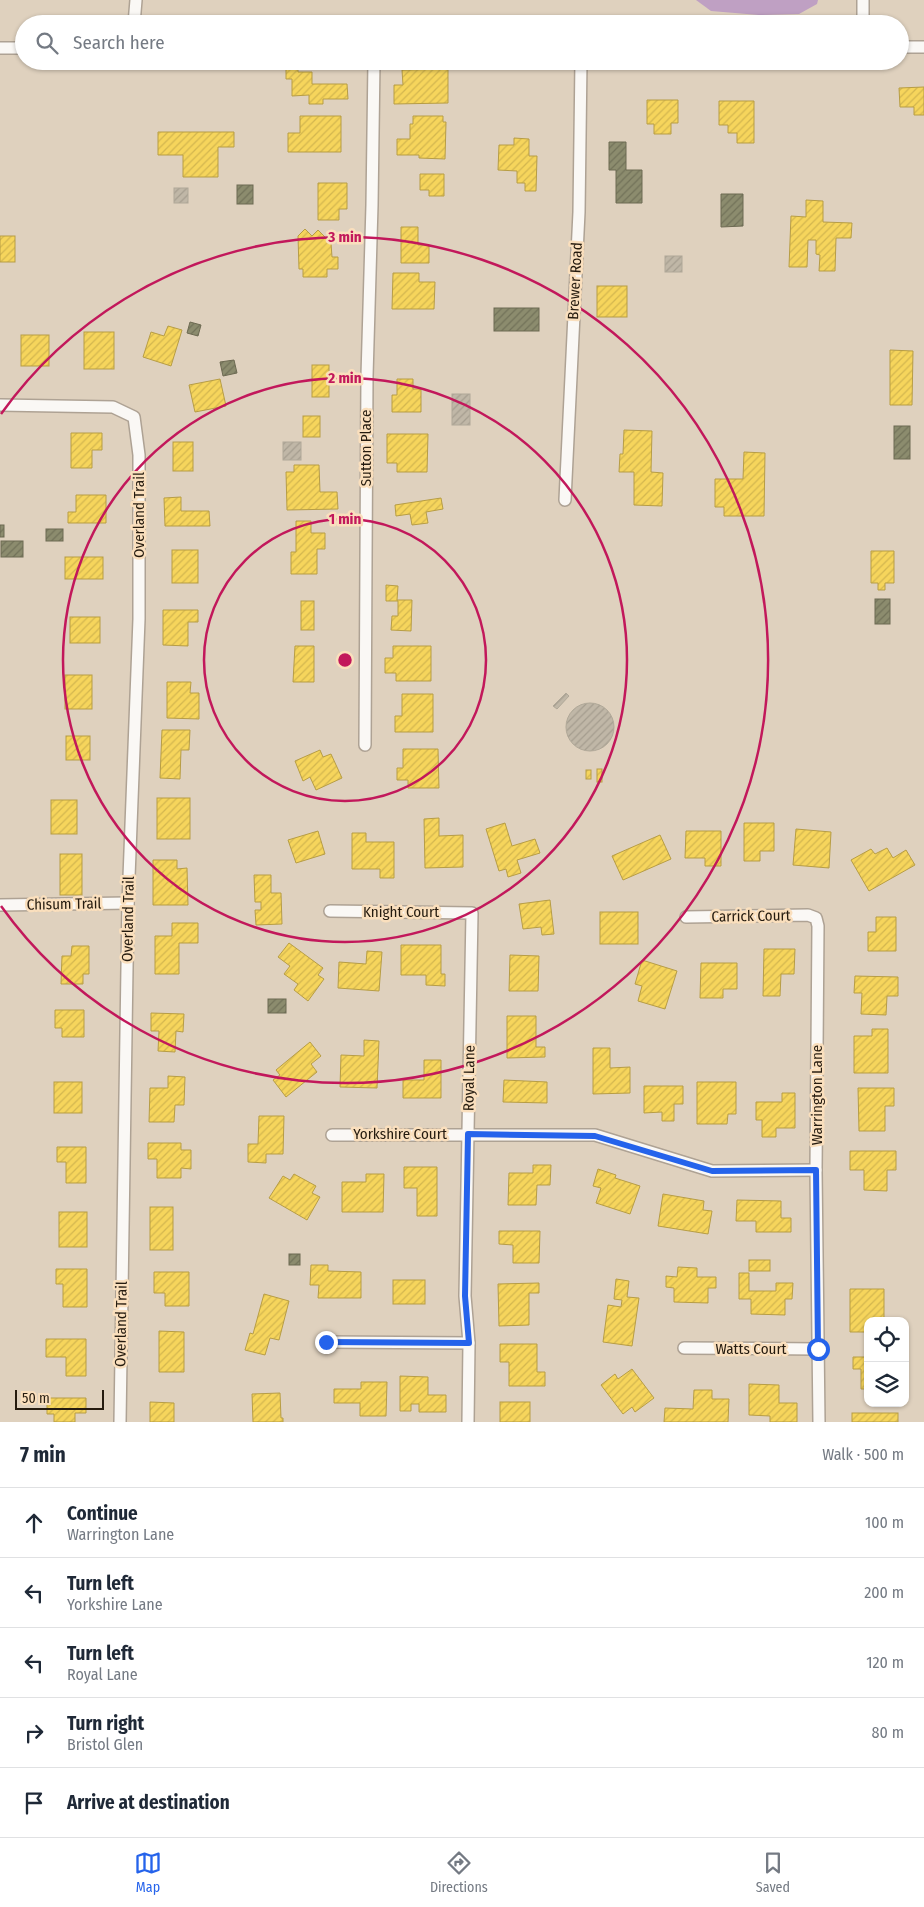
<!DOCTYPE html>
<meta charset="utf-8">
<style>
:root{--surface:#fff;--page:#f2f2f3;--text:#1f2937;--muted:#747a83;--line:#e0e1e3;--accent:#2563eb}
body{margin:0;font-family:"Fira Sans Condensed",sans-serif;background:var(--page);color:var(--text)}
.controls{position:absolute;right:15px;bottom:15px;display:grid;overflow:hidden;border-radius:10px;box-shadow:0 1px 4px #0004}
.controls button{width:45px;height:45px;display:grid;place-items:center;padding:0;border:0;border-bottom:1px solid var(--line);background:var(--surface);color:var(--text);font:25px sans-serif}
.scale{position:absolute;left:15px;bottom:12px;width:89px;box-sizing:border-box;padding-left:5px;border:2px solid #251b0f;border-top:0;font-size:14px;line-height:18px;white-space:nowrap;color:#251b0f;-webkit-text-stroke:4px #fadfbd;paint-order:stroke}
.stop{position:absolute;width:15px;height:15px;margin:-11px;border:4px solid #2563eb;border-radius:50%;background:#fff}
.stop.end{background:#2563eb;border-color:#fff;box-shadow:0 1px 5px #0008}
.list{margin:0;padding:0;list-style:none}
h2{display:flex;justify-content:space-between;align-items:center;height:65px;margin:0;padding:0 20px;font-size:21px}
h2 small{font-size:16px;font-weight:400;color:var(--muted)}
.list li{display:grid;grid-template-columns:32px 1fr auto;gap:15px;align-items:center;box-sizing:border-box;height:70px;padding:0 20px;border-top:1px solid var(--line)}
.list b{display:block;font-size:19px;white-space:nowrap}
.list p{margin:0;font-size:16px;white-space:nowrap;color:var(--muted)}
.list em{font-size:16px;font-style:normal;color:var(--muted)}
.icon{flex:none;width:28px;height:28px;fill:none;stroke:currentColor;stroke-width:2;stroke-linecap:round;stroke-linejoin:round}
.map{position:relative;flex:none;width:924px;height:1422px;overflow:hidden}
.search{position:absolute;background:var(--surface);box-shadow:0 1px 4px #0004;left:15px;right:15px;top:15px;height:55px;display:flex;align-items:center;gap:12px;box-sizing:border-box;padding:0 18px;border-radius:28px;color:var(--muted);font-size:19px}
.sheet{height:415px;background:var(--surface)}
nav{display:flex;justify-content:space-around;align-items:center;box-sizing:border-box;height:70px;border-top:1px solid var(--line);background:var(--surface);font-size:14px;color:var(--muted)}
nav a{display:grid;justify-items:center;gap:2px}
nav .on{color:var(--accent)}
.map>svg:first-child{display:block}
</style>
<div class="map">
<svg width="924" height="1422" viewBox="0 0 924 1422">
<defs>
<pattern id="homes-hatch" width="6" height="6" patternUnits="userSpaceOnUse" patternTransform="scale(1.25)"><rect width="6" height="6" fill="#f6d55c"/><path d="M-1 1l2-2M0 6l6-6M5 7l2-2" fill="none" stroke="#d3b64f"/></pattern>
<pattern id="industry-hatch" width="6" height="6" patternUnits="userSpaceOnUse" patternTransform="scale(1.25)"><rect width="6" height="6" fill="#8c8c6e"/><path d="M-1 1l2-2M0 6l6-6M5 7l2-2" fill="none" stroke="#727259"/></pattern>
<pattern id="building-hatch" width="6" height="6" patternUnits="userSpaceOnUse" patternTransform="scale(1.25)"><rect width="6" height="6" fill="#c0b7a7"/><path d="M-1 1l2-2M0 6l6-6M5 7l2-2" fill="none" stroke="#a59d8f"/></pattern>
</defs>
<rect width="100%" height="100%" fill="#dfd1be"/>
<polygon fill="#bfa0c3" points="696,0 818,0 817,4 799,14 759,15 711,11"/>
<g fill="url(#homes-hatch)" stroke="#b79d45">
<polygon points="298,65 298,72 312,72 312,84 347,84 348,99 323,99 323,104 309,104 309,95 292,96 292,79 286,79 286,66"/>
<polygon points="448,69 448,103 394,104 394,85 403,85 402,70"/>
<polygon points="924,87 924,115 914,115 914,107 900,107 899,88"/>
<polygon points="647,100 678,100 678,123 671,123 671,134 654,134 654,124 647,124"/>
<polygon points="719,101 754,101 754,143 737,143 737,133 728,133 728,125 719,125"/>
<polygon points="300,116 341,116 341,152 288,152 288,133 300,133"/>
<polygon points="413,116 443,116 443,122 446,122 445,159 419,158 419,155 397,155 397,139 410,139 410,124 413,124"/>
<polygon points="158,132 234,132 234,147 218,147 218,177 183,177 183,155 158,155"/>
<polygon points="514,138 529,139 529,156 537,156 536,191 525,191 525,183 517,183 517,171 498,170 499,145 514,145"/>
<polygon points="420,174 444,174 444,196 429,196 429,190 420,190"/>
<polygon points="318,183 347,183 347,209 339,209 339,220 318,220"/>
<polygon points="806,200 823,201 823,222 852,223 851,238 836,238 835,271 819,271 820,255 816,254 816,240 808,240 807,267 789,267 791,216 806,217"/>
<polygon points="401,227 418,227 418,245 429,245 429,263 401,263"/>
<polygon points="305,229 312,236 318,230 331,243 332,257 338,257 338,269 327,269 327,277 303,277 303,269 299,269 298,236"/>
<rect x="0" y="236" width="15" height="26"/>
<polygon points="393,273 419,273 419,282 435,282 434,309 392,309"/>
<rect x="597" y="286" width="30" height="31"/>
<polygon points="168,326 182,330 171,366 143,357 151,332 164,336"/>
<rect x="84" y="332" width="30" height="37"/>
<rect x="21" y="335" width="28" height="31"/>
<polygon points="890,350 913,351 912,405 890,405"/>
<rect x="312" y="365" width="17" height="32"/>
<polygon points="220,379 226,406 195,412 189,385"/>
<polygon points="397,379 413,379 413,389 421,389 421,412 392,412 392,395 397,395"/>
<rect x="303" y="416" width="17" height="21"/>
<polygon points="624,430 652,431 651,472 663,473 662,506 634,505 634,472 619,472 620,454 623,454"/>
<polygon points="71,433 102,433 102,450 92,450 92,468 71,468"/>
<polygon points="387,434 428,434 427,472 397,472 397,463 387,463"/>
<rect x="173" y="442" width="20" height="29"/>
<polygon points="744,452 765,453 764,516 724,516 724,507 715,507 715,479 743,479"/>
<polygon points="294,465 319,465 320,492 337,492 338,509 287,510 286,472 294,472"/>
<polygon points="76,495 106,495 106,523 68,523 68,512 76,512"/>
<polygon points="181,497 181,511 209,511 210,526 165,526 164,498"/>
<polygon points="441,498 443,509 426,512 428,523 412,525 410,514 396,516 395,505"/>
<polygon points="296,521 311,521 311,533 325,533 325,549 317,549 317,574 291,574 291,552 296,552"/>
<rect x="172" y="550" width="26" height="33"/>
<polygon points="871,551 894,551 894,583 885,583 885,590 878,590 878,583 871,583"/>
<rect x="65" y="557" width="38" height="22"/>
<polygon points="386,585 398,586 397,600 412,600 411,631 391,630 392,616 398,616 398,601 386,601"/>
<rect x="301" y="601" width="13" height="29"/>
<polygon points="163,610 198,610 198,622 188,622 188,646 163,645"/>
<rect x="70" y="617" width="30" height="26"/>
<polygon points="295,646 314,646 314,682 293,682"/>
<polygon points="393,646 431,646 431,681 396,681 396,673 385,673 385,658 393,658"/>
<rect x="65" y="675" width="27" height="34"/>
<polygon points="167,682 191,682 190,693 199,693 199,719 167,718"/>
<polygon points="402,694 433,694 433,732 395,732 395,716 402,716"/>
<polygon points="162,730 190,730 189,750 181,750 180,779 160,778"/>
<rect x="66" y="736" width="24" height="24"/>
<polygon points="403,749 438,749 439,788 408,788 408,780 397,780 397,768 403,768"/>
<polygon points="320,750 323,757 331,754 342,778 316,790 310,777 303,781 295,761"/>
<rect x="597" y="769" width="5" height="13"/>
<rect x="586" y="770" width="5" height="9"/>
<rect x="157" y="798" width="33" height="41"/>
<rect x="51" y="800" width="26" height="34"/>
<polygon points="439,818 439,836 463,835 463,867 425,868 424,819"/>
<polygon points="505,823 512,846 535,839 540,853 517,860 521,873 508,877 506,869 499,871 486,829"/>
<polygon points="744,823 774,823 774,851 760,851 760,861 744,861"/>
<polygon points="796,829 831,832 829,868 793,865"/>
<polygon points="318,831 325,854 296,863 288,840"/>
<polygon points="686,831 721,831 721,866 705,866 705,858 685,858"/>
<polygon points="352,833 366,833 366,842 394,842 394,878 380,878 380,869 352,869"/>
<polygon points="660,835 671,859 623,880 612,856"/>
<polygon points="887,848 893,858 906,850 915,865 869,891 851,860 871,849 875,854"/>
<rect x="60" y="854" width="22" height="41"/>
<polygon points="153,860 177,860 177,869 187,868 188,905 153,905"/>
<polygon points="254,875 271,875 271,893 281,893 282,924 256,925 255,910 261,910 261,902 255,902"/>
<polygon points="550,900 554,934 542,935 541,927 523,929 519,904"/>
<rect x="600" y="912" width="38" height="32"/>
<polygon points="876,917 896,917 896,951 868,951 868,932 876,932"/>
<polygon points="172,923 198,923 198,943 179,943 179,974 155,974 155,936 172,936"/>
<polygon points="289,943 323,968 318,975 324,979 308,1001 294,990 298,984 284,974 290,966 278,957"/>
<polygon points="401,945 441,945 441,974 445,974 445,986 426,985 426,975 401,975"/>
<polygon points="72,946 89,946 89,974 83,974 83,984 61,984 62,956 71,956"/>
<polygon points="764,949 795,949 794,974 781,974 780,996 763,996"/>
<polygon points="367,951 382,952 379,991 338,988 339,962 366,964"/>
<polygon points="510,955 539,956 538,991 509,991"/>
<polygon points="642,960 677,971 665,1009 638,1001 642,986 635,984"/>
<polygon points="701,963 737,963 737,989 723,989 723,998 700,998"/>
<polygon points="855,976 898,977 898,996 887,996 886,1015 861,1014 862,993 854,993"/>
<polygon points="55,1010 84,1010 84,1037 62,1037 62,1028 55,1028"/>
<polygon points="151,1013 184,1014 183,1032 176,1031 175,1052 158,1051 159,1031 151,1031"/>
<polygon points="507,1016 536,1016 536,1047 545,1047 545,1057 507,1058"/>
<polygon points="872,1029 888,1029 888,1073 854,1073 854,1036 872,1036"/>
<polygon points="364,1040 379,1041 377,1088 340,1087 341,1055 364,1056"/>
<polygon points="310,1042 321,1056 311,1064 317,1072 286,1097 273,1080 280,1075 276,1070"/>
<polygon points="593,1048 610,1048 610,1068 630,1067 630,1093 593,1094"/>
<polygon points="424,1060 441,1060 441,1098 403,1098 403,1080 424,1080"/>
<polygon points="168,1076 185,1077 184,1105 175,1105 174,1122 149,1122 150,1088 168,1088"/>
<polygon points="504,1080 547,1082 547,1103 503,1102"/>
<rect x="54" y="1082" width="28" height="31"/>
<polygon points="697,1082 736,1082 736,1114 728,1114 727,1124 697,1124"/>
<polygon points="644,1086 683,1086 683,1104 674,1104 674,1121 662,1121 662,1112 644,1113"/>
<polygon points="858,1088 894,1088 894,1106 885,1106 885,1131 859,1131"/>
<polygon points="782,1093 795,1093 795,1128 776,1128 776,1137 762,1137 762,1120 756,1120 756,1102 782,1102"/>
<polygon points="259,1116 284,1116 283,1154 266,1154 266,1163 248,1162 248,1144 258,1144"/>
<polygon points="148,1143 181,1143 181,1150 191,1150 191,1169 181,1168 181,1178 157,1178 157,1159 148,1159"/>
<polygon points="57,1147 86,1147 86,1183 66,1183 66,1162 57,1162"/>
<polygon points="850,1151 896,1151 896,1170 887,1170 887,1191 864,1190 864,1170 850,1170"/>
<polygon points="533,1165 551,1165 550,1185 537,1185 536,1205 508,1205 509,1173 533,1173"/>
<polygon points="404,1167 437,1167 437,1216 417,1216 417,1188 404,1188"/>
<polygon points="598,1169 616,1175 615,1178 640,1186 630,1214 596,1203 601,1188 593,1186"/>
<polygon points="294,1174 316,1186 312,1193 320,1197 307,1220 269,1198 283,1176 290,1180"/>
<polygon points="366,1174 384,1174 383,1212 342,1212 342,1182 366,1182"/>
<polygon points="663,1194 704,1201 703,1210 712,1211 708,1234 658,1226"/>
<polygon points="737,1200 781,1201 781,1218 791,1218 791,1232 756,1232 756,1221 736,1221"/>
<rect x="150" y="1207" width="23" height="43"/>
<rect x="59" y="1212" width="28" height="35"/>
<polygon points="499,1231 540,1231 539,1263 513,1263 513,1245 499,1244"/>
<rect x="749" y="1260" width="21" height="11"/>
<polygon points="311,1265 328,1265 328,1271 361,1272 361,1298 318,1298 319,1285 310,1285"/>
<polygon points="678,1267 697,1268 697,1277 716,1277 716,1288 708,1288 708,1303 674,1302 674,1288 666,1287 666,1276 677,1277"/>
<polygon points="56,1269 87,1269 87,1307 63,1307 63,1284 56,1284"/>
<polygon points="154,1272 189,1272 189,1306 165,1306 165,1293 154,1293"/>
<polygon points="739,1273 749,1273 749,1291 776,1291 776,1283 793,1283 792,1299 785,1299 785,1315 751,1314 751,1299 739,1299"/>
<polygon points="616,1279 629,1281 627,1297 639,1298 632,1346 603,1342 608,1305 621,1307 622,1300 614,1299"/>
<rect x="393" y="1280" width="32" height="24"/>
<polygon points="539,1283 539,1293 529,1293 529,1325 499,1326 498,1284"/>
<polygon points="850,1289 884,1289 884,1321 868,1321 868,1332 850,1332"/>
<polygon points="264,1294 289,1301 279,1340 270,1338 265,1355 245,1350 250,1333 253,1334"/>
<polygon points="159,1331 184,1332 184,1372 159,1372"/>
<polygon points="46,1339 86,1339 86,1376 66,1376 66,1357 46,1357"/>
<polygon points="500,1344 537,1344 537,1372 545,1372 545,1386 509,1386 509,1362 500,1362"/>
<polygon points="853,1357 868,1357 868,1389 861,1389 861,1369 853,1369"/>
<polygon points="632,1369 654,1398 635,1412 632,1407 623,1414 601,1385 615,1374 618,1379"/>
<polygon points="400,1376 428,1377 428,1395 446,1395 446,1412 419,1412 419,1404 411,1404 411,1411 400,1411"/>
<polygon points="361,1382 387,1382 386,1416 360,1416 360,1403 334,1403 334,1389 361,1389"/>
<polygon points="749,1384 779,1385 779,1403 797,1403 797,1422 770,1422 770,1416 749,1415"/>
<polygon points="694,1390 712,1390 712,1399 729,1399 728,1422 664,1422 665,1408 693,1409"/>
<polygon points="280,1393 281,1418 283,1418 283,1422 253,1422 252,1394"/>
<polygon points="47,1398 86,1398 86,1413 75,1413 75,1422 54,1422 54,1414 47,1414"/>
<polygon points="150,1402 174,1403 174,1422 150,1422"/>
<rect x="500" y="1402" width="30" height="20"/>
<rect x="852" y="1413" width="46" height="9"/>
</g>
<g fill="url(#industry-hatch)" stroke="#6d6a52">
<polygon points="609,142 626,142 626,170 642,170 642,203 616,203 616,170 609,170"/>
<rect x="237" y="185" width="16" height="19"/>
<polygon points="721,194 743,194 743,226 721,227"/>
<rect x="494" y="308" width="45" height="23"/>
<polygon points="190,322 201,325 198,336 187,333"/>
<polygon points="234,360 237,373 223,376 220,362"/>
<rect x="894" y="426" width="16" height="33"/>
<rect x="0" y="525" width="4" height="12"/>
<rect x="46" y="529" width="17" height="12"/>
<rect x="1" y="541" width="22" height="16"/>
<rect x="875" y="599" width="15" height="25"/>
<rect x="268" y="999" width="18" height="14"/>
<rect x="289" y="1254" width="11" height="11"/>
</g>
<g fill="url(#building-hatch)" stroke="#b0a898">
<rect x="174" y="188" width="14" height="15"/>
<rect x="665" y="256" width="17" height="16"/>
<rect x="452" y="394" width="18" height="31"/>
<rect x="283" y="442" width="18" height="18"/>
<polygon points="566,693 569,696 557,709 553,706"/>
<circle cx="590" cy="727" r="24"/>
</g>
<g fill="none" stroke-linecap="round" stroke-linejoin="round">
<g stroke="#aea294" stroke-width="14">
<g id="minor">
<polyline points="863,0 863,24"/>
<polyline points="134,24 136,0"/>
<polyline points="900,47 924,47"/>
<polyline points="0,48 24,48"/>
<polyline points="0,405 113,407 134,417 139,455 139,619 128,903 120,1422"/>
<polyline points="565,500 579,212 581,61"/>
<polyline points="365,745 367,376 372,205 374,61"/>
<polyline points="0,905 128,903"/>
<polyline points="330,911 472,913 465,1296 469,1343 468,1422"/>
<polyline points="686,917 808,915 816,918 818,926 816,1170 819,1422"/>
<polyline points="332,1135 595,1135 712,1171 816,1170"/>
<polyline points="326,1342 469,1343"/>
<polyline points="684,1348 818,1349"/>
</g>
</g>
<use href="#minor" stroke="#faf8f5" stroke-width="11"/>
</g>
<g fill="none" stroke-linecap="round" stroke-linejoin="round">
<polyline stroke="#2563eb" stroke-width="6" points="326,1342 469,1343 465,1296 468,1134 595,1136 712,1171 816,1170 818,1349"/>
</g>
<g fill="none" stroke="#c2185b" stroke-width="2.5">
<circle cx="345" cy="660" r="141"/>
<circle cx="345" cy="660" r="282"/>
<path d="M1 414A423 423 0 1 1 1 906"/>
</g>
<g text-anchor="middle" stroke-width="5" stroke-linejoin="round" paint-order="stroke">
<g font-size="15" fill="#251b0f" stroke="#fadfbd">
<text transform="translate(575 281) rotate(-87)" y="5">Brewer Road</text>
<text transform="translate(366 448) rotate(-90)" y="5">Sutton Place</text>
<text transform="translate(139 515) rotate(-90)" y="5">Overland Trail</text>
<text transform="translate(64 904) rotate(-1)" y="5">Chisum Trail</text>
<text x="401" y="917">Knight Court</text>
<text transform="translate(751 916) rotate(-1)" y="5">Carrick Court</text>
<text transform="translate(128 919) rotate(-89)" y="5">Overland Trail</text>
<text transform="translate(469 1078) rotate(-89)" y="5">Royal Lane</text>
<text transform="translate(817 1095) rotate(-90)" y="5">Warrington Lane</text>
<text x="400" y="1139">Yorkshire Court</text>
<text transform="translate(121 1324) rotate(-89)" y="5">Overland Trail</text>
<text x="751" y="1354">Watts Court</text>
</g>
</g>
<circle cx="345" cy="660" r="8" fill="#c2185b" stroke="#fadfbd" stroke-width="2.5"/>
<g font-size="15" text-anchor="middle" font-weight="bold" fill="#c2185b" stroke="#fadfbd" stroke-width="5" stroke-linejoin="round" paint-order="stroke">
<text x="345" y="242">3 min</text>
<text x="345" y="383">2 min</text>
<text x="345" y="524">1 min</text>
</g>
</svg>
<div class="controls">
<button><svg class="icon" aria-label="locate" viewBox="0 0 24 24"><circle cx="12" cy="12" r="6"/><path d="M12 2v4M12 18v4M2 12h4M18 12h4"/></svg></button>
<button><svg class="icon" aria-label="layers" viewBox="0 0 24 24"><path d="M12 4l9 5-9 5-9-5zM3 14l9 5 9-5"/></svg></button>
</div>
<div class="scale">50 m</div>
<div class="stop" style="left:818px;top:1349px"></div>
<div class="stop end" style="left:326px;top:1342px"></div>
<div class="search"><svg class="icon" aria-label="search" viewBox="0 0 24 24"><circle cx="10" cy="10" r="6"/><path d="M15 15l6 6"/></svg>Search here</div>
</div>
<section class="sheet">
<h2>7 min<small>Walk · 500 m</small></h2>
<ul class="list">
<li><svg class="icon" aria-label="ahead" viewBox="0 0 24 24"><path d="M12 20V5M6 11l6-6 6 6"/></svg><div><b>Continue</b><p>Warrington Lane</p></div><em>100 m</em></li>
<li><svg class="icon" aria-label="left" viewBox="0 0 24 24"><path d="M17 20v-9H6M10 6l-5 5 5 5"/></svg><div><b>Turn left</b><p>Yorkshire Lane</p></div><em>200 m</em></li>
<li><svg class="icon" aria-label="left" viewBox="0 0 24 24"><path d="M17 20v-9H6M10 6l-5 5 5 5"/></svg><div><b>Turn left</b><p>Royal Lane</p></div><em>120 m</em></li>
<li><svg class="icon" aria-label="right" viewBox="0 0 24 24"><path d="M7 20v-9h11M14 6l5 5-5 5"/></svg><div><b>Turn right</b><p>Bristol Glen</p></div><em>80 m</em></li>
<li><svg class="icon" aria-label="arrive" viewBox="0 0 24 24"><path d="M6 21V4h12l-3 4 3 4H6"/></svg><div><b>Arrive at destination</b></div></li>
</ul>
</section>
<nav>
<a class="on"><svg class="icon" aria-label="map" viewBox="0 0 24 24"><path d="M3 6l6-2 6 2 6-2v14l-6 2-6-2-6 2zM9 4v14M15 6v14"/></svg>Map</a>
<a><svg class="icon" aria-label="directions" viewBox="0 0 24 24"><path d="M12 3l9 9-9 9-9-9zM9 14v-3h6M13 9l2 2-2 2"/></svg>Directions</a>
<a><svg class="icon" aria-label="saved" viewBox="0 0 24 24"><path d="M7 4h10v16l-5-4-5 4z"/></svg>Saved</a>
</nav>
